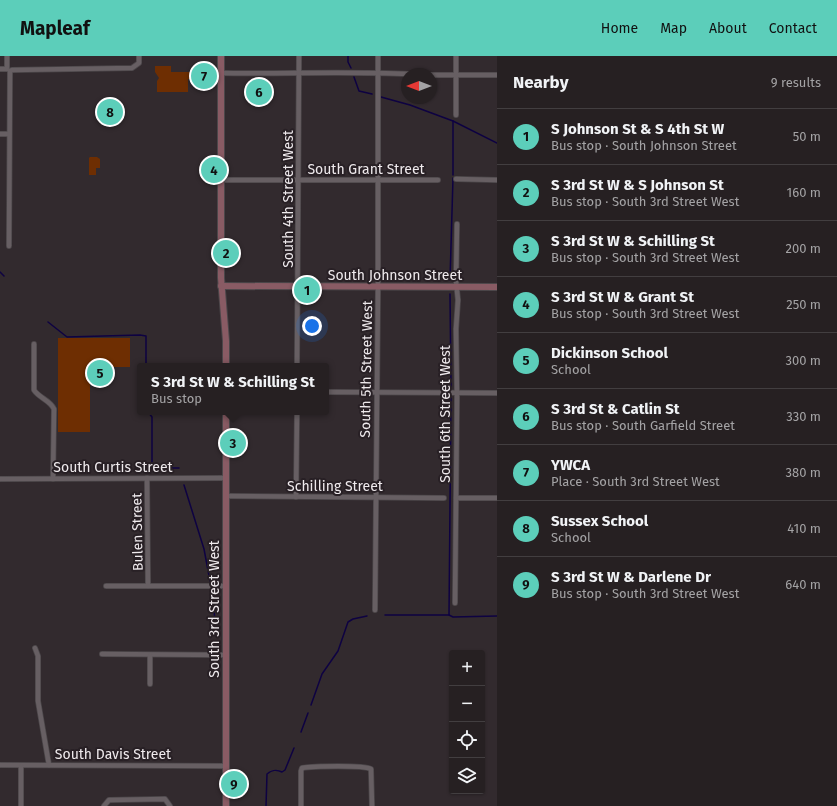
<!DOCTYPE html>
<meta charset="utf-8">
<style>
:root{--surface:#262022;--page:#2e282a;--text:#f1f3f6;--muted:#a4a3a5;--line:#423e40;--accent:#5cceba}
body{margin:0;font-family:"Fira Sans",sans-serif;background:var(--page);color:var(--text)}
.controls{position:absolute;right:12px;bottom:12px;display:grid;overflow:hidden;border-radius:4px;box-shadow:0 1px 3px #0004}
.controls button{width:36px;height:36px;display:grid;place-items:center;padding:0;border:0;border-bottom:1px solid var(--line);background:var(--surface);color:var(--text);font:20px sans-serif}
.compass{position:absolute;left:401px;top:12px;width:36px;height:36px;border-radius:50%;background:var(--surface);box-shadow:0 1px 3px #0004;rotate:270deg}
.you{position:absolute;left:312px;top:270px;width:14px;height:14px;margin:-10px;border:3px solid #fff;border-radius:50%;background:#1a73e8;box-shadow:0 0 0 6px #1a73e833}
.badge{display:grid;place-items:center;width:26px;height:26px;border-radius:50%;background:var(--accent);color:#111;font-size:13px;font-weight:700}
.pin{position:absolute;translate:-50% -50%;border:2px solid #fff;box-shadow:0 1px 4px #0006}
.popup{position:absolute;left:137px;top:307px;width:192px;height:52px;box-sizing:border-box;display:grid;place-content:center;border-radius:4px;background:var(--surface);filter:drop-shadow(0 1px 3px #0005);font-size:13px;white-space:nowrap;color:var(--muted)}
.popup b{font-size:15px;color:var(--text)}
.popup::after{content:'';position:absolute;left:50%;top:100%;margin-left:-8px;border:8px solid transparent;border-top-color:var(--surface)}
.list{margin:0;padding:0;list-style:none}
h2{display:flex;justify-content:space-between;align-items:center;height:52px;margin:0;padding:0 16px;font-size:17px}
h2 small{font-size:13px;font-weight:400;color:var(--muted)}
.list li{display:grid;grid-template-columns:26px 1fr auto;gap:12px;align-items:center;box-sizing:border-box;height:56px;padding:0 16px;border-top:1px solid var(--line)}
.list b{display:block;font-size:15px;white-space:nowrap}
.list p{margin:0;font-size:13px;white-space:nowrap;color:var(--muted)}
.list em{font-size:13px;font-style:normal;color:var(--muted)}
.icon{flex:none;width:22px;height:22px;fill:none;stroke:currentColor;stroke-width:2;stroke-linecap:round;stroke-linejoin:round}
.map{position:relative;flex:none;width:497px;height:750px;overflow:hidden}
header{display:flex;align-items:center;gap:24px;box-sizing:border-box;height:56px;padding:0 20px;background:var(--accent);color:#111}
header strong{font-size:19px}
nav{display:flex;gap:22px;margin-inline-start:auto;font-size:14px}
main{display:flex}
aside{flex:1;background:var(--surface)}
.map>svg:first-child{display:block}
</style>
<header>
<strong>Mapleaf</strong>
<nav><a>Home</a><a>Map</a><a>About</a><a>Contact</a></nav>
</header>
<main>
<div class="map">
<svg width="497" height="750" viewBox="0 0 497 750">
<rect width="100%" height="100%" fill="#322a2e"/>
<g fill="#6e2e02">
<polygon points="155,10 171,10 171,16 199,16 199,23 188,23 188,36 157,36 157,25 159,22 155,16"/>
<polygon points="90,101 97,101 100,103 100,112 96,112 96,119 89,119 89,102"/>
<polygon points="58,282 130,282 130,311 90,311 90,376 58,376"/>
</g>
<g fill="none" stroke-linecap="round" stroke-linejoin="round">
<g stroke="#0e0242" stroke-width="1.5">
<polyline points="348,0 348,6 351,12"/>
<polyline points="354,21 359,35 372,38"/>
<polyline points="381,41 410,49 453,65 497,87"/>
<polyline points="453,119 453,65"/>
<polyline points="0,216 4,220"/>
<polyline points="450,224 453,122"/>
<polyline points="450,238 451,331"/>
<polyline points="48,266 67,281 140,279 146,280 146,310"/>
<polyline points="451,342 449,559 453,561 497,560"/>
<polyline points="148,356 152,361 152,412 179,412"/>
<polyline points="184,429 204,493 210,525"/>
<polyline points="212,538 215,564"/>
<polyline points="385,559 449,559"/>
<polyline points="311,649 322,618 338,595 348,566 353,563 367,560"/>
<polyline points="301,676 308,657"/>
<path d="M266 750 267 718C272 714 276 713 282 716L285 714 294 692"/>
</g>
<g stroke="#4c474a" stroke-width="6">
<g id="street">
<polyline points="7,0 7,13"/>
<polyline points="456,0 456,59"/>
<polyline points="0,13 7,13"/>
<polyline points="10,15 12,14 132,12 139,7 139,0"/>
<path d="M221 17C284 18 346 15 409 18"/>
<polyline points="431,19 497,19"/>
<polyline points="0,78 9,78"/>
<polyline points="456,123 497,124"/>
<polyline points="221,124 438,124"/>
<polyline points="9,190 10,15"/>
<path d="M34 288V334C39 342 50 344 54 353L53 423"/>
<polyline points="297,310 299,0"/>
<polyline points="326,336 497,337"/>
<polyline points="147,422 148,530"/>
<polyline points="0,423 226,422"/>
<polyline points="226,440 444,442"/>
<polyline points="296,441 297,356"/>
<polyline points="456,442 497,442"/>
<polyline points="106,530 226,530"/>
<polyline points="455,547 457,342 456,273 458,244 456,225 457,168"/>
<polyline points="375,554 378,231 378,0"/>
<polyline points="35,592 38,600 38,645 49,709"/>
<polyline points="102,598 227,599"/>
<polyline points="150,599 150,628"/>
<polyline points="0,709 226,710"/>
<polyline points="21,750 21,710"/>
<polyline points="104,750 109,744 165,743 170,750"/>
<path d="M301 750V715L302 712C313 710 364 709 371 713L372 750"/>
</g>
</g>
<g stroke="#4c474a" stroke-width="8">
<g id="secondary">
<polyline points="221,0 221,222 226,285 226,310"/>
<polyline points="221,230 497,231"/>
<polyline points="226,356 226,750"/>
</g>
</g>
<use href="#street" stroke="#675f63" stroke-width="4.5"/>
<use href="#secondary" stroke="#895b64" stroke-width="6"/>
</g>
<g text-anchor="middle" stroke-width="4" stroke-linejoin="round" paint-order="stroke">
<g font-size="14" fill="#efeaed" stroke="#282025">
<text x="366" y="118">South Grant Street</text>
<text transform="translate(288 143) rotate(-90)" y="5">South 4th Street West</text>
<text x="395" y="224">South Johnson Street</text>
<text transform="translate(366 313) rotate(-89)" y="5">South 5th Street West</text>
<text transform="translate(445 358) rotate(-90)" y="5">South 6th Street West</text>
<text x="113" y="416">South Curtis Street</text>
<text x="335" y="435">Schilling Street</text>
<text transform="translate(137 476) rotate(-91)" y="5">Bulen Street</text>
<text transform="translate(214 553) rotate(-90)" y="5">South 3rd Street West</text>
<text x="113" y="703">South Davis Street</text>
</g>
</g>
</svg>
<div class="controls">
<button>+</button>
<button>−</button>
<button><svg class="icon" aria-label="locate" viewBox="0 0 24 24"><circle cx="12" cy="12" r="6"/><path d="M12 2v4M12 18v4M2 12h4M18 12h4"/></svg></button>
<button><svg class="icon" aria-label="layers" viewBox="0 0 24 24"><path d="M12 4l9 5-9 5-9-5zM3 14l9 5 9-5"/></svg></button>
</div>
<svg class="compass" viewBox="-18 -18 36 36"><path d="M0-13l5 13h-10z" fill="#e53935"/><path d="M0 13l5-13h-10z" fill="#a4a3a5"/></svg>
<div class="you"></div>
<div class="pin badge" style="left:307px;top:234px">1</div>
<div class="pin badge" style="left:226px;top:197px">2</div>
<div class="pin badge" style="left:233px;top:387px">3</div>
<div class="popup"><b>S 3rd St W &amp; Schilling St</b>Bus stop</div>
<div class="pin badge" style="left:214px;top:114px">4</div>
<div class="pin badge" style="left:100px;top:317px">5</div>
<div class="pin badge" style="left:259px;top:36px">6</div>
<div class="pin badge" style="left:204px;top:20px">7</div>
<div class="pin badge" style="left:110px;top:56px">8</div>
<div class="pin badge" style="left:234px;top:728px">9</div>
</div>
<aside>
<h2>Nearby<small>9 results</small></h2>
<ul class="list">
<li><span class="badge">1</span><div><b>S Johnson St &amp; S 4th St W</b><p>Bus stop · South Johnson Street</p></div><em>50 m</em></li>
<li><span class="badge">2</span><div><b>S 3rd St W &amp; S Johnson St</b><p>Bus stop · South 3rd Street West</p></div><em>160 m</em></li>
<li><span class="badge">3</span><div><b>S 3rd St W &amp; Schilling St</b><p>Bus stop · South 3rd Street West</p></div><em>200 m</em></li>
<li><span class="badge">4</span><div><b>S 3rd St W &amp; Grant St</b><p>Bus stop · South 3rd Street West</p></div><em>250 m</em></li>
<li><span class="badge">5</span><div><b>Dickinson School</b><p>School</p></div><em>300 m</em></li>
<li><span class="badge">6</span><div><b>S 3rd St &amp; Catlin St</b><p>Bus stop · South Garfield Street</p></div><em>330 m</em></li>
<li><span class="badge">7</span><div><b>YWCA</b><p>Place · South 3rd Street West</p></div><em>380 m</em></li>
<li><span class="badge">8</span><div><b>Sussex School</b><p>School</p></div><em>410 m</em></li>
<li><span class="badge">9</span><div><b>S 3rd St W &amp; Darlene Dr</b><p>Bus stop · South 3rd Street West</p></div><em>640 m</em></li>
</ul>
</aside>
</main>
